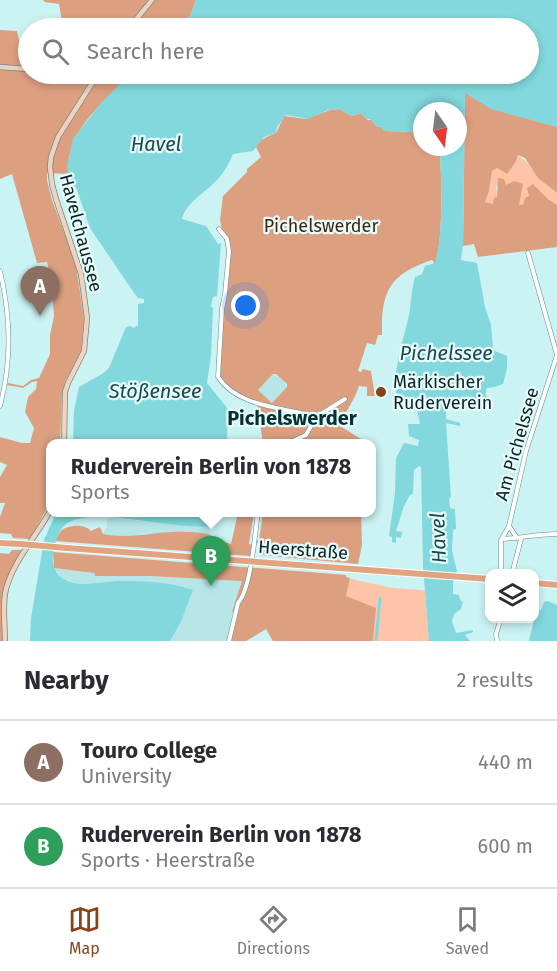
<!DOCTYPE html>
<meta charset="utf-8">
<style>
:root{--surface:#fff;--page:#f2f2f3;--text:#2b2b33;--muted:#7c7c81;--line:#e1e1e2;--accent:#874218}
body{margin:0;font-family:"Fira Sans",sans-serif;background:var(--page);color:var(--text)}
.controls{position:absolute;right:18px;bottom:18px;display:grid;overflow:hidden;border-radius:12px;box-shadow:0 3px 9px #0003}
.controls button{width:54px;height:54px;display:grid;place-items:center;padding:0;border:0;border-bottom:2px solid var(--line);background:var(--surface);color:var(--text);font:30px sans-serif}
.compass{position:absolute;left:413px;top:102px;width:54px;height:54px;border-radius:50%;background:var(--surface);box-shadow:0 3px 9px #0003;rotate:166deg}
.you{position:absolute;left:246px;top:306px;width:21px;height:21px;margin:-15px;border:4px solid #fff;border-radius:50%;background:#1a73e8;box-shadow:0 0 0 9px #1a73e833}
.badge{display:grid;place-items:center;width:39px;height:39px;border-radius:50%;background:var(--accent);color:#fff;font-size:20px;font-weight:700}
.pin{position:absolute;translate:-50% -50px;filter:drop-shadow(0 2px 3px #0008)}
.pin::after{content:'';position:absolute;top:32px;width:21px;height:18px;background:inherit;clip-path:polygon(0 0,100% 0,50% 100%)}
.popup{position:absolute;left:46px;top:439px;width:330px;height:78px;box-sizing:border-box;display:grid;place-content:center;border-radius:12px;background:var(--surface);filter:drop-shadow(0 2px 4px #0005);font-size:20px;white-space:nowrap;color:var(--muted)}
.popup b{font-size:22px;color:var(--text)}
.popup::after{content:'';position:absolute;left:50%;top:100%;margin-left:-12px;border:12px solid transparent;border-top-color:var(--surface)}
.list{margin:0;padding:0;list-style:none}
h2{display:flex;justify-content:space-between;align-items:center;height:78px;margin:0;padding:0 24px;font-size:26px}
h2 small{font-size:20px;font-weight:400;color:var(--muted)}
.list li{display:grid;grid-template-columns:39px 1fr auto;gap:18px;align-items:center;box-sizing:border-box;height:84px;padding:0 24px;border-top:2px solid var(--line)}
.list b{display:block;font-size:22px;white-space:nowrap}
.list p{margin:0;font-size:20px;white-space:nowrap;color:var(--muted)}
.list em{font-size:20px;font-style:normal;color:var(--muted)}
.icon{flex:none;width:33px;height:33px;fill:none;stroke:currentColor;stroke-width:2;stroke-linecap:round;stroke-linejoin:round}
.map{position:relative;flex:none;width:557px;height:641px;overflow:hidden}
.search{position:absolute;background:var(--surface);box-shadow:0 3px 9px #0003;left:18px;right:18px;top:18px;height:66px;display:flex;align-items:center;gap:15px;box-sizing:border-box;padding:0 21px;border-radius:33px;color:var(--muted);font-size:22px}
.sheet{height:246px;background:var(--surface)}
nav{display:flex;justify-content:space-around;align-items:center;box-sizing:border-box;height:84px;border-top:2px solid var(--line);background:var(--surface);font-size:16px;color:var(--muted)}
nav a{display:grid;justify-items:center;gap:3px}
nav .on{color:var(--accent)}
.map>svg:first-child{display:block}
</style>
<div class="map">
<svg width="557" height="641" viewBox="0 0 557 641">
<rect width="100%" height="100%" fill="#cbf3f4"/>
<g fill="#b6e6e8">
<polygon points="273,374 283,380 287,387 272,403 258,390"/>
<polygon points="107,518 210,527 209,535 185,532 143,534 132,537 118,537 103,534 107,525"/>
<polygon points="54,568 95,573 96,576 151,576 243,581 232,611 236,611 228,641 170,641 181,622 193,591 185,587 138,582 91,584 77,583 63,579"/>
</g>
<g fill="#fec4a7">
<path d="M517 155C529 160 541 183 557 193V205L548 199 533 184 529 196 523 205H519L506 185 496 186 497 197 493 204 485 202 489 191 492 171 497 168 507 173 515 163Z"/>
<polygon points="215,565 346,575 347,578 393,588 421,590 425,591 429,641 273,641 266,629 246,641 228,641 235,611 232,612 242,581 151,576 95,576 95,573 62,570"/>
</g>
<g fill="#dca081" fill-rule="evenodd">
<polygon points="43,0 196,0 190,16 180,28 63,28 59,4 45,2"/>
<path d="M0 30 17 31 20 45 28 49V74H81L94 76 95 74H137L128 83 125 81C98 106 66 134 68 174L47 173V180L52 200 76 265 84 319 81 352 66 380 62 393 60 443 50 444V503L30 539 13 538 11 534 0 533V517L5 503H0V477L7 465 0 462V437L22 443H30L34 428 25 412 28 397 36 389 37 381 32 382 23 388 7 385 8 383 23 386 31 380 39 378 50 354V335L54 316 51 279 47 262 37 263 12 174 0 179Z"/>
<polygon points="465,92 491,108 557,127 557,193 538,178 525,158 518,155 515,163 507,174 497,168 492,171 489,191 485,202 493,204 494,198 497,197 498,178 504,179 506,185 514,181 523,184 519,205 523,205 525,198 529,196 527,188 533,184 548,199 557,205 557,247 478,257 474,244 463,246"/>
<path d="M339 109 352 116 361 113 368 120H372L376 126 381 127 384 131 422 132V147H440C441 178 444 235 435 264L432 260C389 274 381 292 382 335H378L375 345 367 343 358 371 361 372 363 369 371 371 375 396H367V387L359 386C355 400 345 411 340 426L361 439 362 443H263L257 404C239 400 228 391 217 377L220 304 224 294 227 252 220 220 223 196 247 172V169L261 157 256 147C261 138 267 137 276 133L284 116 306 119 330 110ZM273 374H276L287 384V387L272 403 258 390Z"/>
<path d="M238 513H254L249 544 252 545 250 556 55 541C57 538 58 535 60 532 66 525 84 523 91 531L100 527 103 534C134 540 158 530 186 532 193 532 203 532 210 535 217 538 223 542 231 544Z"/>
<polygon points="263,513 361,513 362,545 358,564 261,555 261,544 256,543 256,540 259,540"/>
<polygon points="12,550 24,550 7,581 3,641 0,641 0,553 9,554"/>
<polygon points="53,552 346,575 346,577 350,578 346,596 376,608 373,641 273,641 266,629 246,641 228,641 235,611 232,612 242,581 151,576 95,576 95,573 54,568"/>
</g>
<g fill="#82d8dc">
<path d="M196 0H557V127L491 109 465 93 463 246 461 260 477 263 485 307 491 325 493 348 495 351 507 356V369L503 384 495 387 487 388 485 395 489 397H484L483 407H478V405L446 401V419L460 423V426L446 423 451 497 449 499 450 508 455 509 456 529 453 530 452 551 457 571 453 583V594L459 595 460 600 463 602 461 609 454 614 452 621 456 633 473 630V632L465 635 470 641H429L423 566 421 467 419 466 414 470 413 494 410 495 404 506 396 531 402 532 401 538 396 537V543L392 542V537L389 536 395 493 396 458 404 443 418 446 419 440 409 436 408 424H420L417 409 402 405C385 386 407 332 410 309 411 299 412 288 415 277L422 274 425 266 435 263C444 235 441 178 440 147H458V111H439V104L436 103 434 111H422V132L383 131 381 127 376 126 372 120 365 118 361 113 352 116 339 109 328 110 308 119 286 115 277 127 276 133 264 137 253 151 233 154C229 164 222 176 214 183 203 194 186 203 182 219L206 226 218 244 221 243 217 296 213 297 211 306 213 308 211 356 207 383 228 409 227 443H73L74 411 79 387 102 374 109 368 126 327 130 326 134 328 138 325V304L144 303V299L138 298 132 290 90 228 77 190 68 174 67 168 73 139 101 103 123 81 128 83 137 74H528V28H180L190 16Z"/>
<path d="M56 513H221L210 527C196 526 182 526 169 524 143 522 93 510 69 522 58 528 55 543 53 554 52 562 54 573 62 578 78 589 103 581 121 581 144 581 171 582 193 590L181 622 170 641H30L31 618 44 540Z"/>
<polygon points="548,601 557,605 557,641 529,641 536,612 541,610 544,602"/>
</g>
<g fill="none" stroke-linecap="round" stroke-linejoin="round">
<polyline stroke="#82d8dc" stroke-width="3" points="376,641 380,598"/>
<g stroke="#678c8d" stroke-width="5">
<g id="street">
<path d="M219 229 227 239 229 251 225 294 222 309 218 377C239 408 284 407 316 417"/>
<polyline points="528,253 557,355"/>
<path d="M0 271C11 317 12 361 0 406"/>
<polyline points="286,444 306,435 316,417 345,399"/>
<polyline points="509,526 517,538"/>
<path d="M502 539C521 538 537 534 557 534"/>
<polyline points="501,574 501,540 509,526 526,451 557,355"/>
<polyline points="512,574 521,539"/>
<path d="M229 641 238 603C251 589 255 533 258 512"/>
<polyline points="497,641 496,634 501,618"/>
</g>
</g>
<g stroke="#678c8d" stroke-width="6">
<g id="secondary">
<polyline points="129,28 152,0"/>
<polyline points="0,67 28,69"/>
<polyline points="58,74 94,79"/>
<polyline points="64,444 65,392 68,383 84,351 87,318 81,274 56,199 52,184 50,167 51,157 58,137 98,74"/>
<path d="M5 641C5 624 2 605 6 589 14 560 36 537 50 511"/>
</g>
</g>
<g stroke="#fff" stroke-width="8">
<g id="primary">
<polyline points="0,543 20,544"/>
<polyline points="67,548 490,579"/>
<polyline points="534,583 557,585"/>
</g>
</g>
<use href="#street" stroke="#fff" stroke-width="4"/>
<use href="#secondary" stroke="#f0d2bf" stroke-width="4.5"/>
<use href="#primary" stroke="#e1a480" stroke-width="6"/>
<g stroke="#fff" stroke-width="8" stroke-linecap="butt">
<polyline id="primary-bridge" points="20,544 67,548"/>
</g>
<use href="#primary-bridge" stroke="#e1a480" stroke-width="6"/>
</g>
<circle fill="#874218" stroke="#e5fdfd" stroke-width="2" cx="381" cy="392" r="6"/>
<g text-anchor="middle" stroke-width="4.5" stroke-linejoin="round" paint-order="stroke">
<g font-size="18" fill="#441e06" stroke="#e5fdfd">
<text x="321" y="232">Pichelswerder</text>
</g>
<g font-size="18" fill="#101f20" stroke="#e5fdfd">
<text transform="translate(81 233) rotate(75)" y="6">Havelchaussee</text>
<text transform="translate(517 444) rotate(-74)" y="6">Am Pichelssee</text>
<text transform="translate(303 550) rotate(4)" y="6">Heerstraße</text>
</g>
<g font-size="18" fill="#101f20" stroke="#e5fdfd" text-anchor="start">
<text x="393" y="388">Märkischer<tspan x="393" dy="21">Ruderverein</tspan></text>
</g>
<g font-size="20" font-style="italic" fill="#1e4749" stroke="#e5fdfd">
<text x="156" y="151">Havel</text>
<text x="446" y="360">Pichelssee</text>
<text x="155" y="398">Stößensee</text>
<text transform="translate(438 538) rotate(-92)" y="7">Havel</text>
</g>
<g font-size="20" font-weight="bold" fill="#0a2f31" stroke="#e5fdfd">
<text x="292" y="425">Pichelswerder</text>
</g>
</g>
</svg>
<div class="controls">
<button><svg class="icon" aria-label="layers" viewBox="0 0 24 24"><path d="M12 4l9 5-9 5-9-5zM3 14l9 5 9-5"/></svg></button>
</div>
<svg class="compass" viewBox="-18 -18 36 36"><path d="M0-13l5 13h-10z" fill="#e53935"/><path d="M0 13l5-13h-10z" fill="#7c7c81"/></svg>
<div class="you"></div>
<div class="pin badge" style="left:40px;top:316px;background:#8d6e63">A</div>
<div class="pin badge" style="left:211px;top:586px;background:#2e9e5b">B</div>
<div class="popup"><b>Ruderverein Berlin von 1878</b>Sports</div>
<div class="search"><svg class="icon" aria-label="search" viewBox="0 0 24 24"><circle cx="10" cy="10" r="6"/><path d="M15 15l6 6"/></svg>Search here</div>
</div>
<section class="sheet">
<h2>Nearby<small>2 results</small></h2>
<ul class="list">
<li><span class="badge" style="background:#8d6e63">A</span><div><b>Touro College</b><p>University</p></div><em>440 m</em></li>
<li><span class="badge" style="background:#2e9e5b">B</span><div><b>Ruderverein Berlin von 1878</b><p>Sports · Heerstraße</p></div><em>600 m</em></li>
</ul>
</section>
<nav>
<a class="on"><svg class="icon" aria-label="map" viewBox="0 0 24 24"><path d="M3 6l6-2 6 2 6-2v14l-6 2-6-2-6 2zM9 4v14M15 6v14"/></svg>Map</a>
<a><svg class="icon" aria-label="directions" viewBox="0 0 24 24"><path d="M12 3l9 9-9 9-9-9zM9 14v-3h6M13 9l2 2-2 2"/></svg>Directions</a>
<a><svg class="icon" aria-label="saved" viewBox="0 0 24 24"><path d="M7 4h10v16l-5-4-5 4z"/></svg>Saved</a>
</nav>
